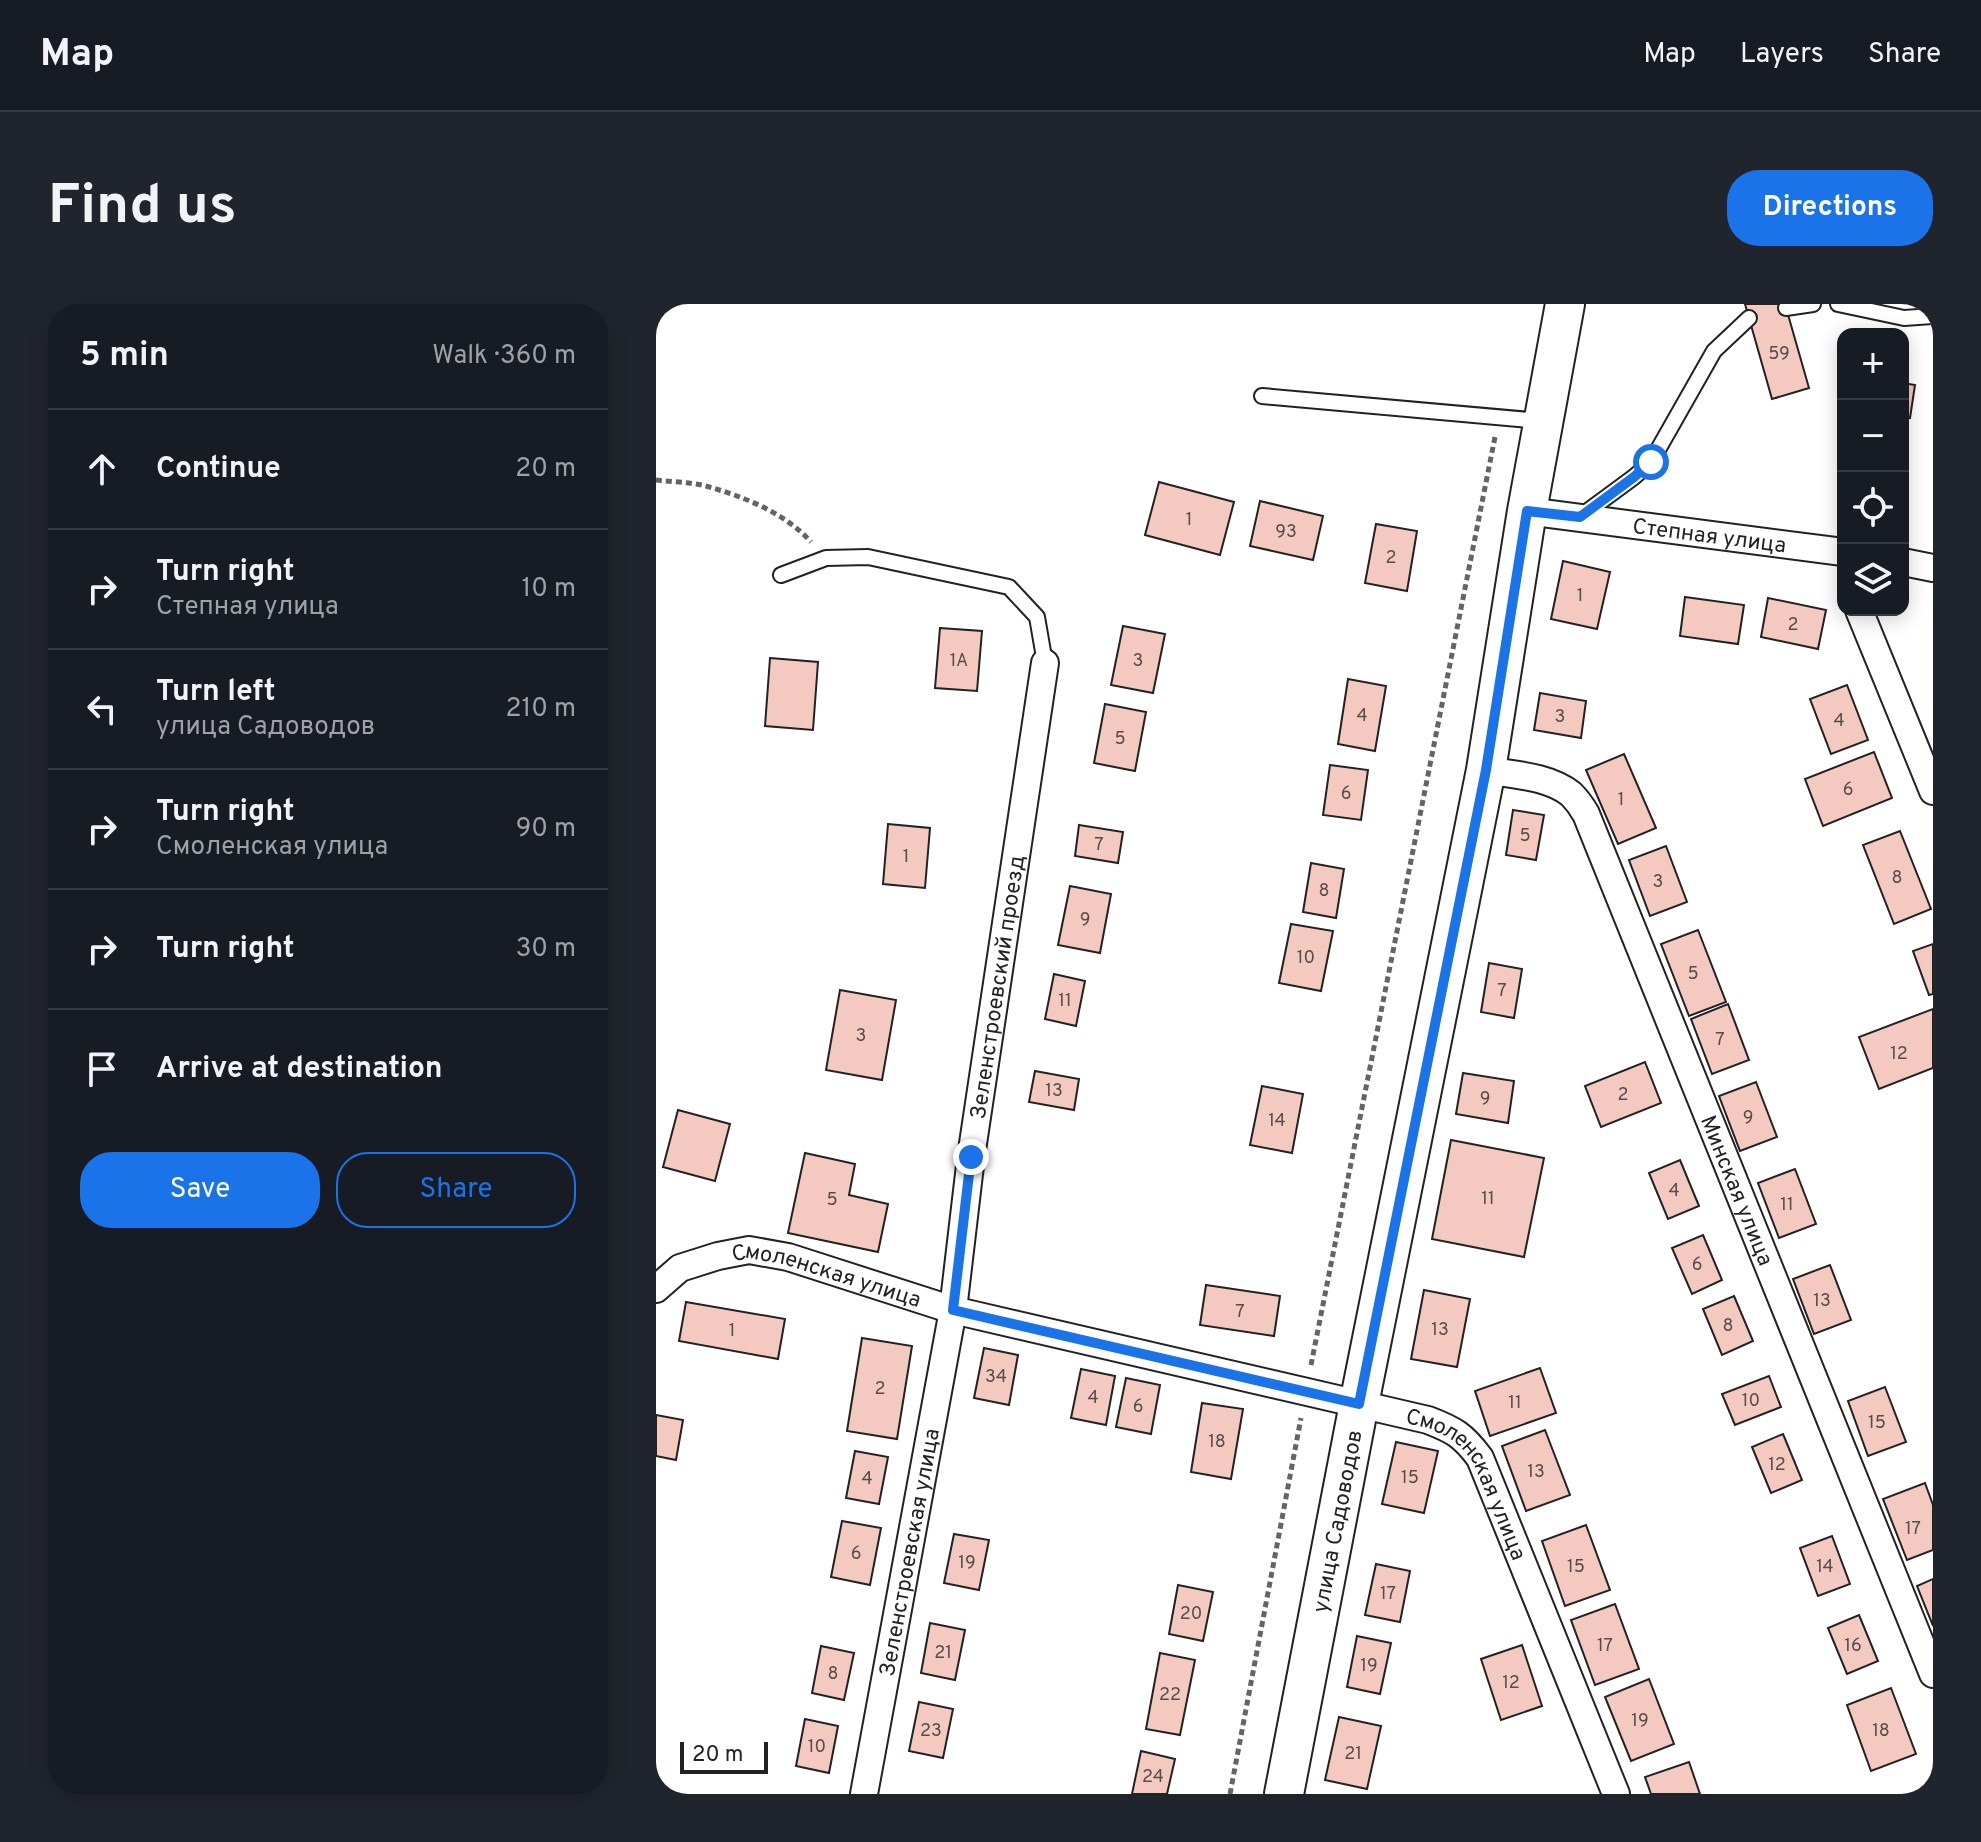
<!DOCTYPE html>
<meta charset="utf-8">
<style>
:root{--surface:#171b24;--page:#20242c;--text:#f1f3f6;--muted:#9ea1a6;--line:#363941;--accent:#1a73e8}
body{margin:0;font-family:Overpass,sans-serif;background:var(--page);color:var(--text)}
.controls{position:absolute;right:24px;top:24px;display:grid;overflow:hidden;border-radius:16px;box-shadow:0 4px 20px #0003}
.controls button{width:72px;height:72px;display:grid;place-items:center;padding:0;border:0;border-bottom:2px solid var(--line);background:var(--surface);color:var(--text);font:40px sans-serif}
.scale{position:absolute;left:24px;bottom:20px;width:88px;box-sizing:border-box;padding-left:8px;border:4px solid #222;border-top:0;font-size:22px;line-height:28px;white-space:nowrap;color:#222;-webkit-text-stroke:6px #fff;paint-order:stroke}
.stop{position:absolute;width:24px;height:24px;margin:-18px;border:6px solid #1a73e8;border-radius:50%;background:#fff}
.stop.end{background:#1a73e8;border-color:#fff;box-shadow:0 2px 8px #0008}
.list{margin:0;padding:0;list-style:none}
h2{display:flex;justify-content:space-between;align-items:center;height:104px;margin:0;padding:0 32px;font-size:34px}
h2 small{font-size:26px;font-weight:400;color:var(--muted)}
.list li{display:grid;grid-template-columns:52px 1fr auto;gap:24px;align-items:center;box-sizing:border-box;height:120px;padding:0 32px;border-top:2px solid var(--line)}
.list b{display:block;font-size:30px;white-space:nowrap}
.list p{margin:0;font-size:26px;white-space:nowrap;color:var(--muted)}
.list em{font-size:26px;font-style:normal;color:var(--muted)}
.actions{display:flex;gap:16px;padding:24px 32px}
.actions a{flex:1;padding:18px 0;border:2px solid var(--accent);border-radius:32px;text-align:center;font-size:28px;color:var(--accent)}
.actions .main{background:var(--accent);color:#fff}
.icon{flex:none;width:44px;height:44px;fill:none;stroke:currentColor;stroke-width:2;stroke-linecap:round;stroke-linejoin:round}
.map{position:relative;flex:none;width:1277px;height:1490px;overflow:hidden;border-radius:32px}
header{display:flex;align-items:center;gap:48px;box-sizing:border-box;height:112px;padding:0 40px;background:var(--surface);border-bottom:2px solid var(--line)}
header strong{font-size:38px}
nav{display:flex;gap:44px;margin-inline-start:auto;font-size:28px}
.intro{display:flex;align-items:center;justify-content:space-between;box-sizing:border-box;height:192px;padding:0 48px}
h1{margin:0;font-size:56px}
.button{padding:20px 36px;border-radius:32px;background:var(--accent);color:#fff;font-size:28px;font-weight:700}
main{display:flex;gap:48px;padding:0 48px}
aside{flex:1;background:var(--surface);border-radius:32px;box-shadow:0 4px 20px #0003}
.map>svg:first-child{display:block}
</style>
<header>
<strong>Map</strong>
<nav><a>Map</a><a>Layers</a><a>Share</a></nav>
</header>
<div class="intro"><h1>Find us</h1><a class="button">Directions</a></div>
<main>
<aside>
<h2>5 min<small>Walk · 360 m</small></h2>
<ul class="list">
<li><svg class="icon" aria-label="ahead" viewBox="0 0 24 24"><path d="M12 20V5M6 11l6-6 6 6"/></svg><div><b>Continue</b></div><em>20 m</em></li>
<li><svg class="icon" aria-label="right" viewBox="0 0 24 24"><path d="M7 20v-9h11M14 6l5 5-5 5"/></svg><div><b>Turn right</b><p>Степная улица</p></div><em>10 m</em></li>
<li><svg class="icon" aria-label="left" viewBox="0 0 24 24"><path d="M17 20v-9H6M10 6l-5 5 5 5"/></svg><div><b>Turn left</b><p>улица Садоводов</p></div><em>210 m</em></li>
<li><svg class="icon" aria-label="right" viewBox="0 0 24 24"><path d="M7 20v-9h11M14 6l5 5-5 5"/></svg><div><b>Turn right</b><p>Смоленская улица</p></div><em>90 m</em></li>
<li><svg class="icon" aria-label="right" viewBox="0 0 24 24"><path d="M7 20v-9h11M14 6l5 5-5 5"/></svg><div><b>Turn right</b></div><em>30 m</em></li>
<li><svg class="icon" aria-label="arrive" viewBox="0 0 24 24"><path d="M6 21V4h12l-3 4 3 4H6"/></svg><div><b>Arrive at destination</b></div></li>
</ul>
<div class="actions"><a class="main">Save</a><a>Share</a></div>
</aside>
<div class="map">
<svg width="1277" height="1490" viewBox="0 0 1277 1490">
<rect width="100%" height="100%" fill="#fff"/>
<g fill="#f3c9c0" stroke="#222" stroke-width="2">
<polygon points="1089,0 1129,0 1153,84 1116,95"/>
<polygon points="1247,79 1259,81 1254,114 1247,113"/>
<polygon points="503,178 578,198 564,251 489,231"/>
<polygon points="604,197 667,212 657,256 594,242"/>
<polygon points="720,220 761,227 751,287 709,279"/>
<polygon points="907,257 954,268 941,325 895,315"/>
<polygon points="1029,293 1088,301 1082,340 1024,332"/>
<polygon points="1112,294 1170,306 1162,345 1105,333"/>
<polygon points="467,322 509,330 497,389 455,381"/>
<polygon points="284,324 326,327 321,387 279,384"/>
<polygon points="114,354 162,358 157,426 109,422"/>
<polygon points="692,375 730,382 719,447 682,440"/>
<polygon points="1191,381 1212,436 1175,450 1154,395"/>
<polygon points="884,389 930,397 925,434 878,426"/>
<polygon points="449,400 490,408 479,467 438,459"/>
<polygon points="1218,448 1236,494 1167,522 1149,475"/>
<polygon points="968,450 1000,524 962,540 930,466"/>
<polygon points="674,461 712,466 705,516 667,511"/>
<polygon points="857,506 888,511 880,556 850,551"/>
<polygon points="232,520 274,524 269,584 227,580"/>
<polygon points="423,521 467,528 462,559 419,552"/>
<polygon points="1244,527 1275,605 1238,620 1207,541"/>
<polygon points="1010,542 1031,598 994,612 973,556"/>
<polygon points="655,559 688,565 680,614 647,608"/>
<polygon points="414,582 455,590 444,649 402,641"/>
<polygon points="635,620 677,627 665,687 623,679"/>
<polygon points="1042,626 1070,698 1033,712 1005,640"/>
<polygon points="1277,640 1277,690 1273,691 1257,647"/>
<polygon points="833,659 866,665 858,714 825,708"/>
<polygon points="398,670 429,677 420,722 389,715"/>
<polygon points="184,686 240,696 226,776 170,766"/>
<polygon points="1072,700 1093,756 1056,770 1035,715"/>
<polygon points="1277,705 1277,764 1223,785 1203,733"/>
<polygon points="989,758 1005,799 945,823 929,782"/>
<polygon points="379,767 423,775 418,806 373,798"/>
<polygon points="807,769 858,777 852,819 800,810"/>
<polygon points="1100,778 1121,833 1084,847 1063,792"/>
<polygon points="606,782 647,790 636,849 594,841"/>
<polygon points="22,806 74,820 59,877 7,863"/>
<polygon points="795,836 888,854 868,953 776,935"/>
<polygon points="149,849 199,860 193,891 232,900 222,948 132,929"/>
<polygon points="1024,856 1043,902 1012,915 993,869"/>
<polygon points="1139,865 1160,920 1123,934 1102,879"/>
<polygon points="1047,931 1066,976 1036,990 1016,944"/>
<polygon points="1174,961 1195,1016 1158,1030 1137,975"/>
<polygon points="550,981 624,992 618,1032 544,1021"/>
<polygon points="768,986 814,995 801,1063 755,1055"/>
<polygon points="1078,992 1097,1037 1066,1051 1047,1005"/>
<polygon points="30,998 129,1015 122,1055 23,1037"/>
<polygon points="206,1034 256,1042 241,1135 191,1127"/>
<polygon points="328,1044 362,1051 353,1101 318,1094"/>
<polygon points="884,1064 900,1109 834,1132 819,1087"/>
<polygon points="425,1065 459,1072 450,1121 415,1114"/>
<polygon points="1113,1072 1125,1103 1079,1121 1066,1090"/>
<polygon points="470,1074 504,1081 495,1130 460,1123"/>
<polygon points="1229,1083 1250,1138 1212,1152 1192,1097"/>
<polygon points="546,1099 587,1105 575,1175 535,1168"/>
<polygon points="0,1111 27,1116 20,1156 0,1152"/>
<polygon points="889,1126 914,1191 870,1207 846,1142"/>
<polygon points="1127,1130 1146,1176 1115,1189 1096,1143"/>
<polygon points="740,1138 782,1147 768,1209 726,1200"/>
<polygon points="199,1147 232,1153 223,1200 190,1194"/>
<polygon points="1269,1179 1277,1201 1277,1246 1251,1256 1227,1195"/>
<polygon points="186,1217 225,1224 214,1281 175,1273"/>
<polygon points="930,1221 954,1286 909,1302 886,1237"/>
<polygon points="298,1230 333,1236 323,1286 288,1279"/>
<polygon points="1176,1232 1194,1280 1162,1292 1144,1244"/>
<polygon points="720,1260 754,1267 744,1318 709,1311"/>
<polygon points="1277,1275 1277,1322 1261,1282"/>
<polygon points="522,1281 557,1288 547,1337 513,1330"/>
<polygon points="959,1300 983,1365 939,1381 915,1316"/>
<polygon points="1203,1311 1222,1357 1191,1370 1172,1324"/>
<polygon points="274,1319 309,1326 299,1376 265,1369"/>
<polygon points="701,1332 735,1339 724,1390 691,1383"/>
<polygon points="866,1341 886,1402 845,1416 825,1355"/>
<polygon points="165,1342 198,1349 188,1396 156,1389"/>
<polygon points="504,1349 539,1356 524,1431 490,1425"/>
<polygon points="993,1375 1018,1440 975,1457 949,1393"/>
<polygon points="1235,1384 1260,1450 1215,1467 1191,1401"/>
<polygon points="263,1398 297,1405 287,1454 253,1447"/>
<polygon points="683,1413 725,1422 711,1485 669,1476"/>
<polygon points="149,1415 182,1422 173,1469 140,1462"/>
<polygon points="485,1447 519,1455 511,1490 476,1490"/>
<polygon points="1033,1458 1044,1490 995,1490 989,1473"/>
</g>
<g fill="none" stroke-linecap="round" stroke-linejoin="round">
<g stroke="#222" stroke-width="18">
<g id="service">
<polyline points="1182,0 1248,14 1277,12"/>
<polyline points="1130,4 1157,0"/>
<polyline points="606,92 885,117"/>
<polyline points="925,212 978,173 995,158 1058,47 1093,14"/>
<polyline points="125,271 170,254 212,253 353,283 381,313 389,359"/>
</g>
</g>
<g stroke="#222" stroke-width="30">
<g id="minor">
<path id="s1" d="M871 207 1187 248"/>
<polyline points="1247,258 1277,264"/>
<polyline points="1203,306 1277,487"/>
<path id="s2" d="M830 466C858 471 892 472 915 490 921 496 926 503 930 510L1277 1370"/>
<path id="s3" d="M0 985 24 964 62 952 93 946 132 953 297 1006 772 1116C798 1126 807 1131 824 1154L960 1490"/>
<path id="s4" d="M208 1490 297 1006 315 853 389 359"/>
</g>
</g>
<g stroke="#222" stroke-width="42">
<g id="secondary">
<path id="s5" d="M628 1490 703 1100 830 466 871 207 909 0"/>
</g>
</g>
<g stroke="#646464" stroke-width="5" stroke-dasharray="6 4" stroke-linecap="butt">
<path d="M0 176C16 178 34 178 50 182 88 193 128 208 155 238"/>
<polyline points="655,1061 839,133"/>
<polyline points="574,1490 645,1114"/>
</g>
<use href="#service" stroke="#fff" stroke-width="14"/>
<use href="#minor" stroke="#fff" stroke-width="26"/>
<use href="#secondary" stroke="#fff" stroke-width="38"/>
</g>
<g fill="none" stroke-linecap="round" stroke-linejoin="round">
<polyline stroke="#1a73e8" stroke-width="10" points="315,853 297,1006 703,1100 830,466 871,207 924,213 978,173 995,158"/>
</g>
<g text-anchor="middle" stroke-width="6" stroke-linejoin="round" paint-order="stroke">
<g font-size="18" fill="#564c4a">
<text x="1123" y="55">59</text>
<text x="533" y="221">1</text>
<text x="630" y="233">93</text>
<text x="735" y="259">2</text>
<text x="924" y="297">1</text>
<text x="1137" y="326">2</text>
<text x="303" y="362">1А</text>
<text x="482" y="362">3</text>
<text x="706" y="417">4</text>
<text x="904" y="418">3</text>
<text x="1183" y="422">4</text>
<text x="464" y="440">5</text>
<text x="1192" y="491">6</text>
<text x="690" y="495">6</text>
<text x="965" y="501">1</text>
<text x="869" y="537">5</text>
<text x="443" y="546">7</text>
<text x="250" y="558">1</text>
<text x="1241" y="579">8</text>
<text x="1002" y="583">3</text>
<text x="668" y="592">8</text>
<text x="429" y="621">9</text>
<text x="650" y="659">10</text>
<text x="1037" y="675">5</text>
<text x="846" y="692">7</text>
<text x="409" y="702">11</text>
<text x="205" y="737">3</text>
<text x="1064" y="741">7</text>
<text x="1243" y="755">12</text>
<text x="398" y="792">13</text>
<text x="967" y="796">2</text>
<text x="829" y="800">9</text>
<text x="1092" y="819">9</text>
<text x="621" y="822">14</text>
<text x="1018" y="892">4</text>
<text x="832" y="900">11</text>
<text x="176" y="901">5</text>
<text x="1131" y="906">11</text>
<text x="1041" y="966">6</text>
<text x="1166" y="1002">13</text>
<text x="584" y="1013">7</text>
<text x="1072" y="1027">8</text>
<text x="784" y="1031">13</text>
<text x="76" y="1032">1</text>
<text x="340" y="1078">34</text>
<text x="224" y="1090">2</text>
<text x="437" y="1099">4</text>
<text x="1095" y="1102">10</text>
<text x="859" y="1104">11</text>
<text x="482" y="1108">6</text>
<text x="1221" y="1124">15</text>
<text x="561" y="1143">18</text>
<text x="1121" y="1166">12</text>
<text x="880" y="1173">13</text>
<text x="754" y="1179">15</text>
<text x="211" y="1180">4</text>
<text x="1257" y="1230">17</text>
<text x="200" y="1255">6</text>
<text x="311" y="1264">19</text>
<text x="920" y="1268">15</text>
<text x="1169" y="1268">14</text>
<text x="732" y="1295">17</text>
<text x="535" y="1315">20</text>
<text x="949" y="1347">17</text>
<text x="1197" y="1347">16</text>
<text x="287" y="1354">21</text>
<text x="713" y="1367">19</text>
<text x="177" y="1375">8</text>
<text x="855" y="1384">12</text>
<text x="514" y="1396">22</text>
<text x="984" y="1422">19</text>
<text x="275" y="1432">23</text>
<text x="1225" y="1432">18</text>
<text x="161" y="1448">10</text>
<text x="697" y="1455">21</text>
<text x="497" y="1478">24</text>
</g>
<g font-size="22" fill="#222" stroke="#fff">
<text dy="8" stroke="none"><textPath href="#s1" startOffset="184">Степная улица</textPath></text>
<text dy="8" stroke="none"><textPath href="#s4" startOffset="818">Зеленстроевский проезд</textPath></text>
<text dy="8" stroke="none"><textPath href="#s2" startOffset="520">Минская улица</textPath></text>
<text dy="8" stroke="none"><textPath href="#s3" startOffset="184">Смоленская улица</textPath></text>
<text dy="8" stroke="none"><textPath href="#s3" startOffset="880">Смоленская улица</textPath></text>
<text dy="8" stroke="none"><textPath href="#s5" startOffset="278">улица Садоводов</textPath></text>
<text dy="8" stroke="none"><textPath href="#s4" startOffset="246">Зеленстроевская улица</textPath></text>
</g>
</g>
</svg>
<div class="controls">
<button>+</button>
<button>−</button>
<button><svg class="icon" aria-label="locate" viewBox="0 0 24 24"><circle cx="12" cy="12" r="6"/><path d="M12 2v4M12 18v4M2 12h4M18 12h4"/></svg></button>
<button><svg class="icon" aria-label="layers" viewBox="0 0 24 24"><path d="M12 4l9 5-9 5-9-5zM3 14l9 5 9-5"/></svg></button>
</div>
<div class="scale">20 m</div>
<div class="stop" style="left:995px;top:158px"></div>
<div class="stop end" style="left:315px;top:853px"></div>
</div>
</main>
